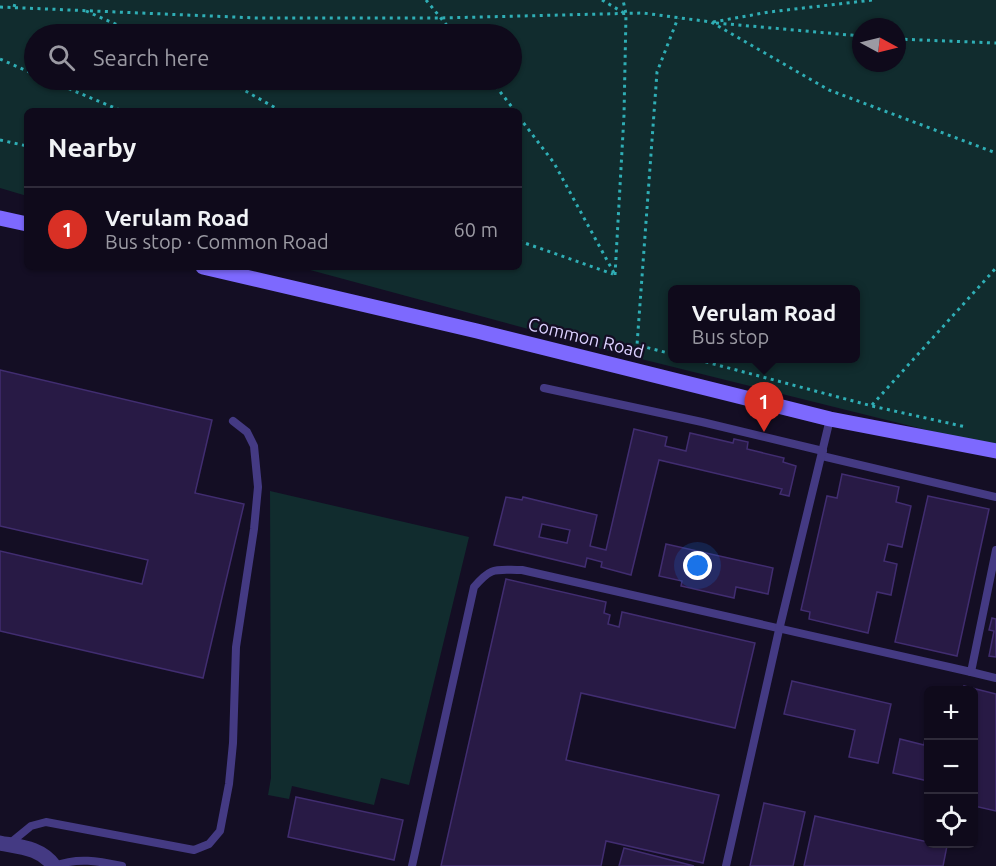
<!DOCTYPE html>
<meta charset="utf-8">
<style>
:root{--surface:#0f0a1b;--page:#181324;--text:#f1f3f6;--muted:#9b9aa3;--line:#2f2b3a;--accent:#d93025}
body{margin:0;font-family:Ubuntu,sans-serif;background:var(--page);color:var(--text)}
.controls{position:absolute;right:18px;bottom:18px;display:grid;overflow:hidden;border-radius:9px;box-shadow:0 2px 4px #0004}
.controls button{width:54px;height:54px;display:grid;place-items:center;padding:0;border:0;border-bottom:2px solid var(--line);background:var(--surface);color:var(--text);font:30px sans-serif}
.compass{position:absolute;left:852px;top:18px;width:54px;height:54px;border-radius:50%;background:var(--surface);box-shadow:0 2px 4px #0004;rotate:97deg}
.you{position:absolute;left:698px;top:566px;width:21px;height:21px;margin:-15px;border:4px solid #fff;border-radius:50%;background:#1a73e8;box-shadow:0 0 0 9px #1a73e833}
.badge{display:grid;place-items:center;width:39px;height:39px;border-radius:50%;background:var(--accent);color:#fff;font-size:20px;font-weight:700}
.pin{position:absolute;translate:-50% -50px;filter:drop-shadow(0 2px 3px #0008)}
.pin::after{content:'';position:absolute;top:32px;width:21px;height:18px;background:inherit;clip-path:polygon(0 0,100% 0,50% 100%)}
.popup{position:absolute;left:668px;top:285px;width:192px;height:78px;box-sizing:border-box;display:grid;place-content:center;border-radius:9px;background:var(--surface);filter:drop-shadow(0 2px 4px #0005);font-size:20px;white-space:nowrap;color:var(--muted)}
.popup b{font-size:22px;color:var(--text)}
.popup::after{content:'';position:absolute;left:50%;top:100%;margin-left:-12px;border:12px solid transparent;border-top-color:var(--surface)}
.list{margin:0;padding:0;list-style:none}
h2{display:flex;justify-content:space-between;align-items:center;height:78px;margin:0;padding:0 24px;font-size:26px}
h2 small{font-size:20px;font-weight:400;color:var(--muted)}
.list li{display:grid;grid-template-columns:39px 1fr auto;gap:18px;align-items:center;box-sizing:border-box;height:84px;padding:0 24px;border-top:2px solid var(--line)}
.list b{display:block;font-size:22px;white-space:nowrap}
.list p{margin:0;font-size:20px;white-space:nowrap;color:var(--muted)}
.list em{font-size:20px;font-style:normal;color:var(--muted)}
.icon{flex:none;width:33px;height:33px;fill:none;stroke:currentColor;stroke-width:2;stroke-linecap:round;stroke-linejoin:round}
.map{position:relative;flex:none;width:996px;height:866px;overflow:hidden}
.search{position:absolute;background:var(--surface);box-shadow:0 2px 4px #0004;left:24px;top:24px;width:498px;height:66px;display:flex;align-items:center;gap:15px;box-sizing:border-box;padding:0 21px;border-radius:33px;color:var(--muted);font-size:22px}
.panel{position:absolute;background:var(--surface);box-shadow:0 2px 4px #0004;left:24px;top:108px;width:498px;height:162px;border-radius:9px}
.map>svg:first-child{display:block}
</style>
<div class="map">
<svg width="996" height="866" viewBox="0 0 996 866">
<rect width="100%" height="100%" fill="#140e24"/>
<g fill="#112c2e" fill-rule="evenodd">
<path d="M0 0H996V444H983L617 353 299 267H519V111H27V196L0 188ZM861 27H897V63H861ZM34 34H512V80H34ZM672 290H855V358H672Z"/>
<polygon points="270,491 469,537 409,785 381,778 374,805 292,786 289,799 268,795 271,778"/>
</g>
<g fill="#281a45" stroke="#412d70" stroke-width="1.5" fill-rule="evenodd">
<polygon points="0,370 212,420 195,493 244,504 203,678 0,631 0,551 142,584 148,560 0,526"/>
<path d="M634 429 667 437 665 446 686 451 690 433 733 443 734 439 748 442 747 449 784 458 783 462 796 466 789 496 780 494 782 489 659 460 631 575 601 567 602 562 587 558 585 567 494 545 506 497 522 500 523 497 597 515 590 546 606 550ZM542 524 570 530 567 543 539 537Z"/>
<polygon points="842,474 899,487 896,502 911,506 902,547 888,544 884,561 897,564 891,595 877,592 868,633 809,619 810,612 801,610 827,496 837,498"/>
<polygon points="928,496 989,509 957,656 895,642"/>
<polygon points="666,544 773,568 768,594 736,587 734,598 681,586 682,581 659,576"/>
<polygon points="506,579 606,602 604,613 610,615 608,624 619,627 622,612 755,643 735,728 581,693 566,760 719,795 703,863 606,841 601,866 441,866"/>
<polygon points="992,618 996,619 996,657 989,656 994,631 989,630"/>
<polygon points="792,681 891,704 878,763 849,757 855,730 784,714"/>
<polygon points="964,686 996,694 996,811 974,806 974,690 963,690"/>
<polygon points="925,738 928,739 928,781 893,773 900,739 924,745"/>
<polygon points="296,797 403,820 394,860 288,837"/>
<polygon points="764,803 805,812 793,866 750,866"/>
<polygon points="815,816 928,842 928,844 947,846 943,866 804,866"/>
<polygon points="624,848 694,866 619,866"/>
</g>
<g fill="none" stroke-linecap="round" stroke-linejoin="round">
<g stroke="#2faeb5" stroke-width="3" stroke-dasharray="3 4.5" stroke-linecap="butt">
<polyline points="426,0 454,34"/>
<polyline points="602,0 624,13"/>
<polyline points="0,7 257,18 440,18 643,13 711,22 829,90 996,153"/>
<polyline points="14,7 16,0"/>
<polyline points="86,11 138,34"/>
<polyline points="713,22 769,12 873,0"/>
<polyline points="716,23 861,36"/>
<polyline points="897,39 996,43"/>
<polyline points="0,59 34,74"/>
<polyline points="48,80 122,111"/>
<polyline points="226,80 281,111"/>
<polyline points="491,80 515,111"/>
<polyline points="519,117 554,163 614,273"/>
<polyline points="0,140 27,146"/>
<polyline points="519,241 613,274"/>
<polyline points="615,275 624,115 626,14 623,0"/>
<polyline points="672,354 637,345 657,72 678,18"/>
<polyline points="691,358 872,406 966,427"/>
<polyline points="872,405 996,268"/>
</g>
<g stroke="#443a83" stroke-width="8">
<polyline points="544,388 702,422 823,451"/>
<polyline points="822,456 996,497"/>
<polyline points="971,672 996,678"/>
<polyline points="9,844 31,826 46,822 194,850 209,844 220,831 229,784 233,743 236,647 254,529 258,487 254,446 247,432 233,421"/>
<path d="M54 866C78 857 98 861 122 866"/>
<path d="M412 866 474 587C492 566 495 570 522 570L971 672 996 550"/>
<polyline points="726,866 779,630 830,419"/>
</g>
<path stroke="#443a83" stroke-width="15" d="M0 843C21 847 41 848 54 866"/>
<g stroke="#7d69fe" stroke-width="15">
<polyline points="0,218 27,224"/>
<polyline points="203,267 477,331 830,419 996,451"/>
</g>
</g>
<g text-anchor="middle" stroke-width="4.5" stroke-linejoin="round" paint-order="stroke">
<g font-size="18" fill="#dcd1ff" stroke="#140e24">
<text transform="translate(586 338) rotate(14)" y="6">Common Road</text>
</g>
</g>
</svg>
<div class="controls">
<button>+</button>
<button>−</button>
<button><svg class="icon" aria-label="locate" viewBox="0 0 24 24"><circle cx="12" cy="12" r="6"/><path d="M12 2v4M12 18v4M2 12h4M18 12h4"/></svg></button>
</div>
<svg class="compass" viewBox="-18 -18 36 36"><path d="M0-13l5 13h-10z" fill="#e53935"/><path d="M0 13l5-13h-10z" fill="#9b9aa3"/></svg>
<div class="you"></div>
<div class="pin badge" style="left:764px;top:432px">1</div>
<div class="popup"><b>Verulam Road</b>Bus stop</div>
<div class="search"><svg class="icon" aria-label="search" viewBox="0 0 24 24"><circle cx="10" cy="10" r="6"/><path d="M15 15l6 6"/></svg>Search here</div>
<section class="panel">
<h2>Nearby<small></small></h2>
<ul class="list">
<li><span class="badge">1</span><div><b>Verulam Road</b><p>Bus stop · Common Road</p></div><em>60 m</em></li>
</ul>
</section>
</div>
